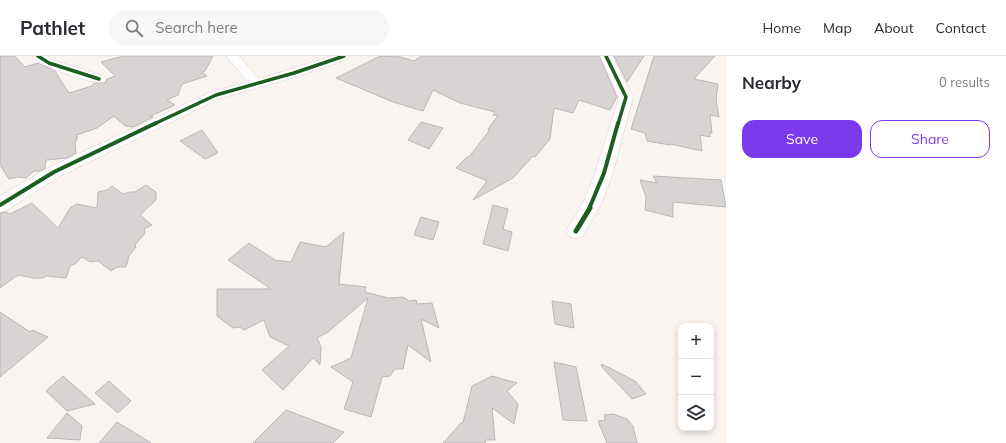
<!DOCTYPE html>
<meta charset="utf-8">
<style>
:root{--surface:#fff;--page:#f7f7f7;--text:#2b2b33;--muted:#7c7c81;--line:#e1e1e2;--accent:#7c3aed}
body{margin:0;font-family:Mulish,sans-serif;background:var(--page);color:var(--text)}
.controls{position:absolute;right:12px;bottom:12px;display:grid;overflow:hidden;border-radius:8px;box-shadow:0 2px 6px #0003}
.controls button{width:36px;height:36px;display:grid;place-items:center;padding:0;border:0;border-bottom:1px solid var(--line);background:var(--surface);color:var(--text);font:20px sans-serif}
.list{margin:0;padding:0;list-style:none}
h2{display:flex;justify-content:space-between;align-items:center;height:52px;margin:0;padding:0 16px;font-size:17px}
h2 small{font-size:13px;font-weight:400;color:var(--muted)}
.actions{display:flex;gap:8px;padding:12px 16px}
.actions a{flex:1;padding:9px 0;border:1px solid var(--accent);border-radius:12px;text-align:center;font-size:14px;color:var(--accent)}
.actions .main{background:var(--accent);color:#fff}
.icon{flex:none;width:22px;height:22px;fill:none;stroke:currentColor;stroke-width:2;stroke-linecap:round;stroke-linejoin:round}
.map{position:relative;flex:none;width:726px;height:387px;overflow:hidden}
header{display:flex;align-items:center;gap:24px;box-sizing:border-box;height:56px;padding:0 20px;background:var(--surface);border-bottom:1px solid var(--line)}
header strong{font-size:19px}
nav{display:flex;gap:22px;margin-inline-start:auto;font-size:14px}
.search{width:280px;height:36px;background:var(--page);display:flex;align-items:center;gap:10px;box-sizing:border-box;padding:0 14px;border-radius:22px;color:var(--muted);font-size:15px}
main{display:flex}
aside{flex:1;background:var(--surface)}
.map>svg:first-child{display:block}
</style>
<header>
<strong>Pathlet</strong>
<div class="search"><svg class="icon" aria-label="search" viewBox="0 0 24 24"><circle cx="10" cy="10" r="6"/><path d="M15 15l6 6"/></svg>Search here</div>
<nav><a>Home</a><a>Map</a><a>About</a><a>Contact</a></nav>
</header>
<main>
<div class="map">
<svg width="726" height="387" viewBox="0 0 726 387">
<rect width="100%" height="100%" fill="#faf4f1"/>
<g fill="#d8d4d4" stroke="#bcb7b8">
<polygon points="0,0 15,0 25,11 38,7 55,15 69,37 92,30 94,27 105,27 107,23 115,20 101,6 123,0 213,0 205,15 202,16 207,20 182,28 178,39 167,44 175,49 151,60 153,61 133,71 125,70 114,60 97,72 77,79 77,84 75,86 76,97 67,102 46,104 45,112 40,115 34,115 26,122 18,121 9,123 0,109"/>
<polygon points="380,0 401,1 414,5 421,0 599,0 617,41 610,54 579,44 573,57 554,52 550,83 535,101 533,100 513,122 473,144 487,125 456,112 467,101 469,101 489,75 488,75 490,70 498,60 493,59 495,56 460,47 433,34 423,55 393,46 336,22"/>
<polygon points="614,0 644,0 627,26"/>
<polygon points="654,0 715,0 694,23 718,28 716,44 719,61 710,59 712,77 710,76 710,81 700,79 702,95 670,88 670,89 647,85 645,77 631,73"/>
<polygon points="421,66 443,72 429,93 408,84"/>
<polygon points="202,74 218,97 205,103 180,85"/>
<polygon points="653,120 721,124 726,151 673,146 673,161 645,154 646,141 640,124 657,127"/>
<polygon points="146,129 156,136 156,144 140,159 152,169 144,173 145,177 135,189 136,191 129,200 126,211 117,211 111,215 98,205 90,206 82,201 75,208 70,210 66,222 47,220 43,222 33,222 18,219 0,232 0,157 6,156 10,158 32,147 58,172 70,152 73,150 77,148 97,152 98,136 107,134 112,130 123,138 130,136 135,136"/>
<polygon points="493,149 508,153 503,173 512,176 508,195 483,188"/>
<polygon points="421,161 439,166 433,184 414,179"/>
<polygon points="344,176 339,228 366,231 365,236 388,242 403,241 409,245 416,244 417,248 432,247 439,272 421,263 431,306 408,289 403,313 395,313 390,320 382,321 371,361 344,353 353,326 331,311 351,302 368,242 328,276 317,282 321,291 320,309 313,302 283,334 262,314 289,290 270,281 264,264 244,274 240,271 233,272 217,260 217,233 271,233 228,204 249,187 275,204 291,206 300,186 326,191"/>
<polygon points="552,245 571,248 574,272 555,268"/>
<polygon points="0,256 30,276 32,274 48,281 0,321"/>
<polygon points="554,306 576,311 587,365 563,364"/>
<polygon points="602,308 635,325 646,338 632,343 601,310"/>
<polygon points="63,320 95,348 67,355 46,335"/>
<polygon points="492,320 517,327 507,335 518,348 514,368 492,352 495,384 486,384 485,387 443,387 462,366 463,367 472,330"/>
<polygon points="109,325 131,345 118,357 95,337"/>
<polygon points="286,354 344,376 333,387 253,387"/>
<polygon points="67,357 82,370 80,384 47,382"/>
<polygon points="613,358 627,363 633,370 637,387 607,387 598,365 605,364 604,359"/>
<polygon points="117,366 151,387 99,387"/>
</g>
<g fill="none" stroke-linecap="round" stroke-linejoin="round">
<g stroke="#d6d1ce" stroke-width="1">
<g id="street">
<path d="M32 0H47L53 4 104 20 106 23 104 26C92 29 39 10 32 0Z"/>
<polygon points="226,0 239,0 259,23 332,0 350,0 348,3 299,20 221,42 60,120 7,154 0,156 0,140 48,112 211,36 248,26"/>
<polygon points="600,0 612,0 633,41 613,117 601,148 583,180 576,182 569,180 566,175 583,147 595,117 619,41"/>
</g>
</g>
<use href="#street" fill="#fefdfd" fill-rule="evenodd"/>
<g stroke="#fff" stroke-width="5">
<g id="cycleway-far2">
<polyline points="38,0 49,7 99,23"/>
<polyline points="606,0 626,41 618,68"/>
<polyline points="154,68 216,39 294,17 344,0"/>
</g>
</g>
<g stroke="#fff" stroke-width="6">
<g id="cycleway-far1">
<polyline points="0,149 54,116 156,67"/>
<polyline points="589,153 604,117 618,67"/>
</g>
</g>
<g stroke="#fff" stroke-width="8">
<polyline id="cycleway" points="576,175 590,152"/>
</g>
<use href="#cycleway-far2" stroke="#1b5e20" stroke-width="3.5"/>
<use href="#cycleway-far1" stroke="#1b5e20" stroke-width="4"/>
<use href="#cycleway" stroke="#1b5e20" stroke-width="5"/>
</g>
</svg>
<div class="controls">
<button>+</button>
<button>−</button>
<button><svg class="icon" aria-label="layers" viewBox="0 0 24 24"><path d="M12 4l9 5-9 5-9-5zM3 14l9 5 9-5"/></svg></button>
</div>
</div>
<aside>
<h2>Nearby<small>0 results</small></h2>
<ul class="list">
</ul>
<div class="actions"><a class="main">Save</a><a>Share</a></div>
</aside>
</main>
